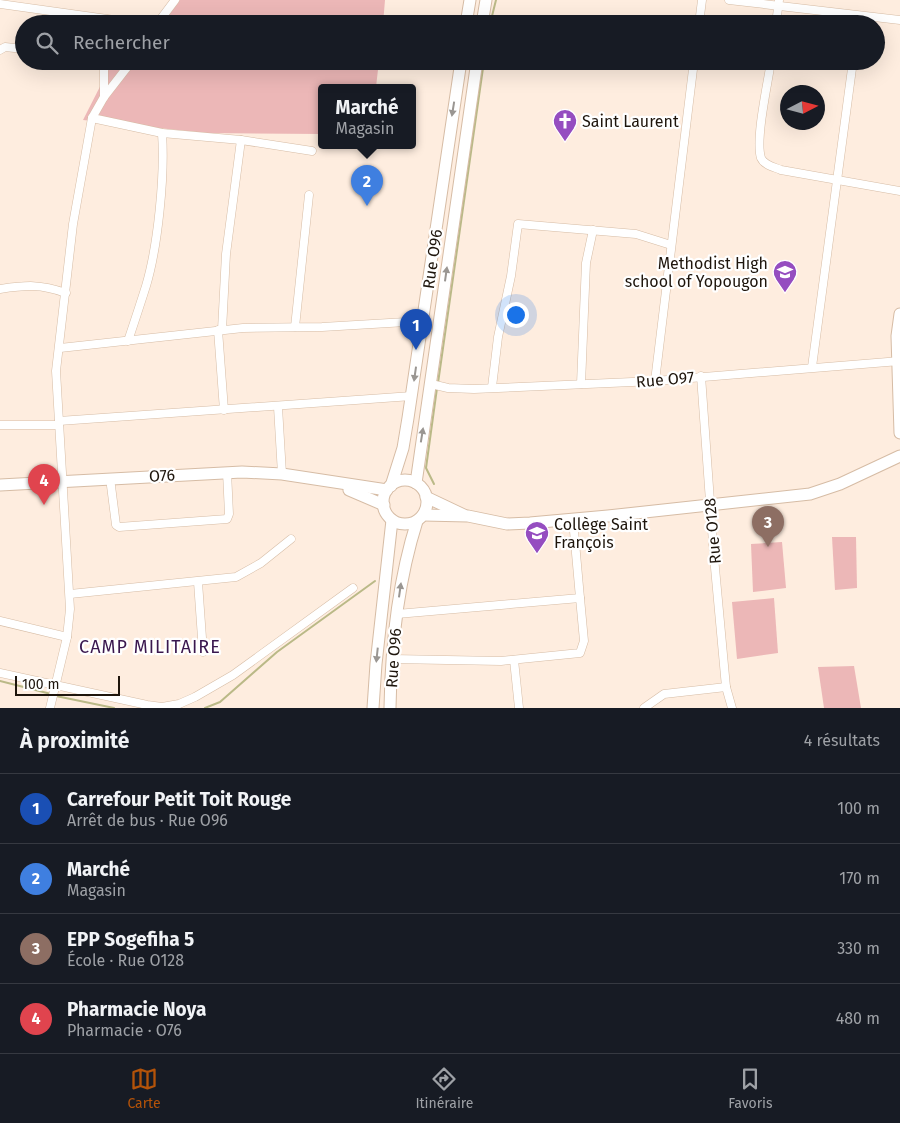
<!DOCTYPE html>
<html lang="fr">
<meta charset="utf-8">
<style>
:root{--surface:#171b24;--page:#242831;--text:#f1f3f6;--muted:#9ea1a6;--line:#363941;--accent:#b45309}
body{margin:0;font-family:"Fira Sans",sans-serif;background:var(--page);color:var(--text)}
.compass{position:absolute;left:780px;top:85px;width:45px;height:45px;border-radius:50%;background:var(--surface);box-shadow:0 5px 20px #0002;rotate:84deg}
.scale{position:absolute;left:15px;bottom:12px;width:105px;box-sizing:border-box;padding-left:5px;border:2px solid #1e150c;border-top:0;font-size:14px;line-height:18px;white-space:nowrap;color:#1e150c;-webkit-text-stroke:4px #fff;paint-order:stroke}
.you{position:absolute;left:515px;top:314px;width:18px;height:18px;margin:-12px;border:4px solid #fff;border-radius:50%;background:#1a73e8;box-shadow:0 0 0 8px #1a73e833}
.badge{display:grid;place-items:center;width:32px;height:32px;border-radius:50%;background:var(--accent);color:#fff;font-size:16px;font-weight:700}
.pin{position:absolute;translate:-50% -41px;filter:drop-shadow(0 1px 2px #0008)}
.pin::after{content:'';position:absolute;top:26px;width:18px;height:15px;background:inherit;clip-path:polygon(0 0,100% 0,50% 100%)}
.popup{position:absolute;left:318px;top:84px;width:98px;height:65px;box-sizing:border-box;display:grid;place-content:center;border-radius:5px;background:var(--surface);filter:drop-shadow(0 1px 4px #0005);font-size:16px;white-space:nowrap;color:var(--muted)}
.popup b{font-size:19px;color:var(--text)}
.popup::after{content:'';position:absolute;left:50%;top:100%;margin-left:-10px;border:10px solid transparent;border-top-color:var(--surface)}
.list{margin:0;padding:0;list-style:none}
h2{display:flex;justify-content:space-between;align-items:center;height:65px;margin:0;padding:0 20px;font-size:21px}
h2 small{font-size:16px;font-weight:400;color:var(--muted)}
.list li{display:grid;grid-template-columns:32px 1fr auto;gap:15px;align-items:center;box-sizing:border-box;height:70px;padding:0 20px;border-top:1px solid var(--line)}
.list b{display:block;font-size:19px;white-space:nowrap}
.list p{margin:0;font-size:16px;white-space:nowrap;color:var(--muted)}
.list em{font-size:16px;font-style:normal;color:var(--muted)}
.icon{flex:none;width:28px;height:28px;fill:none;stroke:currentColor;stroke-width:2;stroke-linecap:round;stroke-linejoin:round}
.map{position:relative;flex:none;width:900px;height:708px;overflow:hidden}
.search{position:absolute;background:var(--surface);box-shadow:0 5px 20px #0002;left:15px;right:15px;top:15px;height:55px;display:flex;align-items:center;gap:12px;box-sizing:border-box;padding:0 18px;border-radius:28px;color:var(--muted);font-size:19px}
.sheet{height:345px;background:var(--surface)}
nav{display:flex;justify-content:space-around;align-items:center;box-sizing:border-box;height:70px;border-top:1px solid var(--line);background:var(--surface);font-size:14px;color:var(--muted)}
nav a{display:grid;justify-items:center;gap:2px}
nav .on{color:var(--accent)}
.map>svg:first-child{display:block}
</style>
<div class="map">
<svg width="900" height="708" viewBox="0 0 900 708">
<rect width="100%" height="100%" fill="#feeddf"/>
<g fill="#ecb7b7">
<polygon points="180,0 385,0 383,24 150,24"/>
<polygon points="113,61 379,61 376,87 322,87 322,134 206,133 83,120"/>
<polygon points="832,537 856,537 857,588 835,590"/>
<polygon points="782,542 786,588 753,592 751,544"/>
<polygon points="774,598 778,653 737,659 732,602"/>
<polygon points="854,666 861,708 824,708 818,667"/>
</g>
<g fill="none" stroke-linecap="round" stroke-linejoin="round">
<g stroke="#bab987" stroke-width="2">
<polyline points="490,24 496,0"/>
<polyline points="438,383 484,61"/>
<polyline points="434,484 426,468 437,388"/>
<polyline points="0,681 51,694"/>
<polyline points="56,696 114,708"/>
<polyline points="205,708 220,702 277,652 375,581"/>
</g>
<g stroke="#d6bca5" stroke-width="9">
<g id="street">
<polyline points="729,0 900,20"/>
<polyline points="0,4 143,24"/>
<polyline points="157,24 175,0"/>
<polyline points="699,24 702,0"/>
<polyline points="776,24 779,0"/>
<polyline points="0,50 5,47 24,49"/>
<path d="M771 61C768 83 755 139 761 158 764 165 774 167 781 170L900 191"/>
<polyline points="104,97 104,61"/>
<polyline points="92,118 162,133 241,140 312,151"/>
<path d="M0 289C27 285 40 284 66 293"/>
<polyline points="295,327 309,195"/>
<polyline points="218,330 224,410"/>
<polyline points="222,330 226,254 241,140"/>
<path d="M128 341C134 323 140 305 146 286 158 246 165 175 162 133"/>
<polyline points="60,348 243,328 322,327 423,321"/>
<polyline points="812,367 853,61"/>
<polyline points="701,376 714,557 726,687 732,708"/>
<polyline points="655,381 694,61"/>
<polyline points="431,384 448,388 474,389 655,381 900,361"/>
<polyline points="581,384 586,263 593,230"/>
<polyline points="492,387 498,337 511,276 518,224 636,234 671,245"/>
<polyline points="278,407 282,474"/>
<polyline points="59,421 412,396"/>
<polyline points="0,425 59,425"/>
<polyline points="110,478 116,525 119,527 227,519 229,514 227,472"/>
<polyline points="198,582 203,652"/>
<polyline points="70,594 236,577 261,563 291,539"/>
<polyline points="397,614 580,598 573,520"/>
<polyline points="0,621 67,637"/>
<polyline points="392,659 501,661 580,653 584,641 580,598"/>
<polyline points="514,660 519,708"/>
<polyline points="0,673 147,705 162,707 179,704 195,697 233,675 353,588"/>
<polyline points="50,708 67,637 70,609 56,371 73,224 92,118 104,97 132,61"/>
<polyline points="644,708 664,694 726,687"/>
</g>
</g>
<g stroke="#d6bca5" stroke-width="13">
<g id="secondary">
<polyline points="466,24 470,0"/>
<polyline points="482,24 486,0"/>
<polyline points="900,314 897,336 900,433"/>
<circle cx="405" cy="502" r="22"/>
<polyline points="416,483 477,61"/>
<polyline points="0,485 242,472 282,474 387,490"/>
<polyline points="391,486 403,448 408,418 461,61"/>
<polyline points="349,490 384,505"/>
<polyline points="426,497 464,515"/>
<polyline points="423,515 468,516 507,524 530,523 608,516 810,494 840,484 900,456"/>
<polyline points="373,708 376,664 392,520"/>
<path d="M390 708C391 645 398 581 417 521"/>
</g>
</g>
<use href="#street" stroke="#fff" stroke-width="8"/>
<use href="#secondary" stroke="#fff" stroke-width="11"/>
</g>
<defs><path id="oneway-solid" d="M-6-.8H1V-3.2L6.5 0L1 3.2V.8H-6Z" transform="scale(1.25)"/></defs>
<g fill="#9a9692">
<use href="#oneway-solid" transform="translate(453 109) rotate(99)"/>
<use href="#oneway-solid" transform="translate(446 274) rotate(-82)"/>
<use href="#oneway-solid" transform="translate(415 374) rotate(98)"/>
<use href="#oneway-solid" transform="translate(422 435) rotate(-81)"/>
<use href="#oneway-solid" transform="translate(400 590) rotate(-82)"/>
<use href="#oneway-solid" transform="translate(377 655) rotate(96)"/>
</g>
<defs>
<g id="church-pin" transform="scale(1.25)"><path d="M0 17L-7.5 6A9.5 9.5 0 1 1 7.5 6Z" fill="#954dc0" stroke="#fff"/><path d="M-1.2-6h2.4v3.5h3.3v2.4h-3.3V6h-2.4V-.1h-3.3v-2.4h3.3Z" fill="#fff"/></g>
<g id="school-pin" transform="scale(1.25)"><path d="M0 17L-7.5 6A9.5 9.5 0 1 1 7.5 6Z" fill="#954dc0" stroke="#fff"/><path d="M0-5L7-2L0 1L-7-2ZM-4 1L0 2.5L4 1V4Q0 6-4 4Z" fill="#fff"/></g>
</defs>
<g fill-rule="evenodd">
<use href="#church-pin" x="565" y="121"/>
<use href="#school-pin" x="785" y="272"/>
<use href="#school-pin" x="537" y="533"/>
</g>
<g text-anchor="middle" stroke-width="4.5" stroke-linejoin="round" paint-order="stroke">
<g font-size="16" fill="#1e150c" stroke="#fff" text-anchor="start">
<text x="582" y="127">Saint Laurent</text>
<text x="768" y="269" text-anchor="end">Methodist High<tspan x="768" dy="18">school of Yopougon</tspan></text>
<text x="554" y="530">Collège Saint<tspan x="554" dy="18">François</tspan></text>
</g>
<g font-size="16" fill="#1e150c" stroke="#fff">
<text transform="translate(432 259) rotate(-82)" y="6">Rue O96</text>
<text transform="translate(665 379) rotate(-5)" y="6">Rue O97</text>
<text transform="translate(162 475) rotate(-3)" y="6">O76</text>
<text transform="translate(712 531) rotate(-95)" y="6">Rue O128</text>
<text transform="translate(393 658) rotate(-86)" y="6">Rue O96</text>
</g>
<g font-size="18" letter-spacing="1" fill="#3a174e" stroke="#fff">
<text x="150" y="653">CAMP MILITAIRE</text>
</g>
</g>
</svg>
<svg class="compass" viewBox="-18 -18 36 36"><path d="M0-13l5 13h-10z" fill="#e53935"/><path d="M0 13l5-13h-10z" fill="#9ea1a6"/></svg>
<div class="scale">100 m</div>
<div class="you"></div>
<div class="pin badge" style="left:416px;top:350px;background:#1a4fb4">1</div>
<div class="pin badge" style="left:367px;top:206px;background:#3f7fe0">2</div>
<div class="popup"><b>Marché</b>Magasin</div>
<div class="pin badge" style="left:768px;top:547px;background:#8d6e63">3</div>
<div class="pin badge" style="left:44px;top:505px;background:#e0444e">4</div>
<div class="search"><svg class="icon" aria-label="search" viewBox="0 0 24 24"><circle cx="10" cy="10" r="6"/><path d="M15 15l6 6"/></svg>Rechercher</div>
</div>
<section class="sheet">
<h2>À proximité<small>4 résultats</small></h2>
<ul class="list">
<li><span class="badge" style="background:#1a4fb4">1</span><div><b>Carrefour Petit Toit Rouge</b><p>Arrêt de bus · Rue O96</p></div><em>100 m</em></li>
<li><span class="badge" style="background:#3f7fe0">2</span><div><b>Marché</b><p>Magasin</p></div><em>170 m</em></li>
<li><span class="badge" style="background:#8d6e63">3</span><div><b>EPP Sogefiha 5</b><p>École · Rue O128</p></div><em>330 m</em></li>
<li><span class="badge" style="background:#e0444e">4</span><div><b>Pharmacie Noya</b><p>Pharmacie · O76</p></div><em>480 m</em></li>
</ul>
</section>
<nav>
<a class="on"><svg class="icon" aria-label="map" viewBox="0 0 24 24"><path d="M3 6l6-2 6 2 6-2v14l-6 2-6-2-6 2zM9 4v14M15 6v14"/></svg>Carte</a>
<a><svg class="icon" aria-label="directions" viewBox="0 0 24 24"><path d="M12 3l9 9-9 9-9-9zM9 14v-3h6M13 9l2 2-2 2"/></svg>Itinéraire</a>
<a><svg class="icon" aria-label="saved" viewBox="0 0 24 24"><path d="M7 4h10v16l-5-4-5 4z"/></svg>Favoris</a>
</nav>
